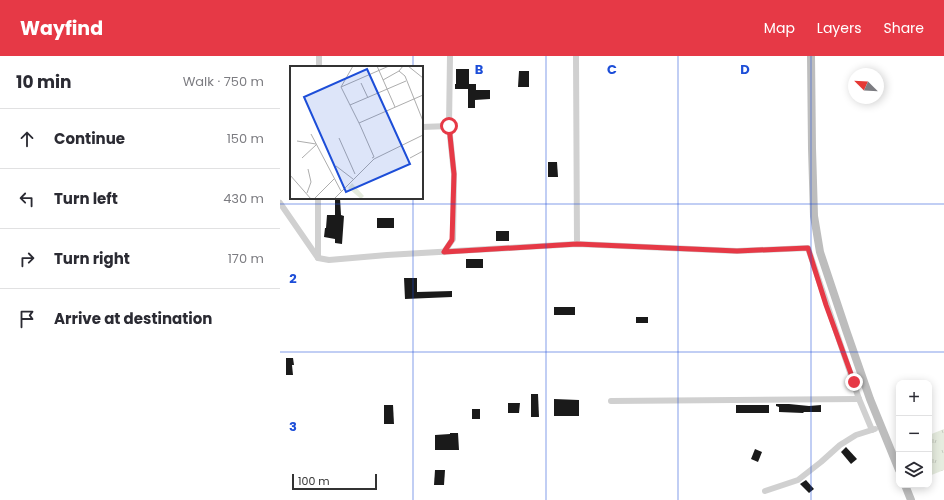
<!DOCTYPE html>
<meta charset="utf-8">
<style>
:root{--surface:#fff;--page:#f7f7f7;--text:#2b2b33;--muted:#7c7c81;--line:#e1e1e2;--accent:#e63946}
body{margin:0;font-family:Poppins,sans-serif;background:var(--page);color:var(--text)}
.controls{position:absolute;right:12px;bottom:12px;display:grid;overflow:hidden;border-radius:8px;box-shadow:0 2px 10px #0003}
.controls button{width:36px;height:36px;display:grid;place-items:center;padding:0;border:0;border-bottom:1px solid var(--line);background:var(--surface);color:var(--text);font:20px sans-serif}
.compass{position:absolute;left:568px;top:12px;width:36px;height:36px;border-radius:50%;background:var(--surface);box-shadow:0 2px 10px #0003;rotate:294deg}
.scale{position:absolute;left:12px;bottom:10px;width:85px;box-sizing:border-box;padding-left:4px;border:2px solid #333;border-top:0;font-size:11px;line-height:14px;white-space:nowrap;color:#333;-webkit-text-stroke:3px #fff;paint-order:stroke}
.stop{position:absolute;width:12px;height:12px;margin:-9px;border:3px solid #e63946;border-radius:50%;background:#fff}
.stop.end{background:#e63946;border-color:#fff;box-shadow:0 1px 4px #0008}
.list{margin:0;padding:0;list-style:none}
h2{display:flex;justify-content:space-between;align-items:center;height:52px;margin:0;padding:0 16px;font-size:17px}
h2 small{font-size:13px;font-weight:400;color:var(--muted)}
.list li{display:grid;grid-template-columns:26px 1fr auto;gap:12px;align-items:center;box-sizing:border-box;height:60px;padding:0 16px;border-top:1px solid var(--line)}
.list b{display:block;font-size:15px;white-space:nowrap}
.list em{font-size:13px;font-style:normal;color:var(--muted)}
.icon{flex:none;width:22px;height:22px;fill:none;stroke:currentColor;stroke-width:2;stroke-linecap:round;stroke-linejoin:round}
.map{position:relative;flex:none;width:664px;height:444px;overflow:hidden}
header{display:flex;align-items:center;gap:24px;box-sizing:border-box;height:56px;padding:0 20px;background:var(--accent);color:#fff}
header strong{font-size:19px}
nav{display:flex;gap:22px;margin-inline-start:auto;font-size:14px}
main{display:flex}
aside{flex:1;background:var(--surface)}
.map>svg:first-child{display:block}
</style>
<header>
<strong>Wayfind</strong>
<nav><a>Map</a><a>Layers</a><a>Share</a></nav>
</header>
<main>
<aside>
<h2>10 min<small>Walk · 750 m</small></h2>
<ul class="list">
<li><svg class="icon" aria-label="ahead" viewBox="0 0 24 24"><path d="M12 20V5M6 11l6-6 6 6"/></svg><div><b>Continue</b></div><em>150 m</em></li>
<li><svg class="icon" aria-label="left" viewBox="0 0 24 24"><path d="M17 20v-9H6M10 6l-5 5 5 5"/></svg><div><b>Turn left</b></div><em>430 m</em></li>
<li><svg class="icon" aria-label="right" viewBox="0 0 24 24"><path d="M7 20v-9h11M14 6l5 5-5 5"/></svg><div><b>Turn right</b></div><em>170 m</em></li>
<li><svg class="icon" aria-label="arrive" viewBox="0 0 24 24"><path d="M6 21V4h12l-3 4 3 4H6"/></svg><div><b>Arrive at destination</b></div></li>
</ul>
</aside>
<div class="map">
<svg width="664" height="444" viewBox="0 0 664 444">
<defs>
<pattern id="grass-tufts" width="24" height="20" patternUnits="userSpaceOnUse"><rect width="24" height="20" fill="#e6ecdf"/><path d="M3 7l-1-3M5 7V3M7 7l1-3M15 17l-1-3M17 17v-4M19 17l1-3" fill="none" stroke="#c6cbc0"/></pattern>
</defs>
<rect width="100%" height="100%" fill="#fff"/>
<polygon fill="url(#grass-tufts)" points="664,373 664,414 649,420 649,379"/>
<g fill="#1a1a1a">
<polygon points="176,13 189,13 189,28 196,28 196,34 210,34 210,43 195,44 195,52 188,52 188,33 175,33 175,28 176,28"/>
<polygon points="239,15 249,15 249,31 238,31"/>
<polygon points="268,106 277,106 278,121 268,121"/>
<polygon points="55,142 60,142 61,159 64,160 62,188 55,187 55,183 44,181 45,172 46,172 47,159 55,159"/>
<rect x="97" y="162" width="17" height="10"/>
<rect x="216" y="175" width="13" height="10"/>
<rect x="186" y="203" width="17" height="9"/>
<polygon points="124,222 137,222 137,236 172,235 172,241 125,243"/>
<rect x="274" y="251" width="21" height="8"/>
<rect x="356" y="261" width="12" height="6"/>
<polygon points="6,302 13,302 14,309 12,309 13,319 6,319"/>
<polygon points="251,338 258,338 259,361 251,361"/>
<polygon points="274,343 299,344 299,360 274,360"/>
<polygon points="228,347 240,347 239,357 228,357"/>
<polygon points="496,348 509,348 529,350 541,349 541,356 524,356 523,357 499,356 499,351 496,350"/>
<polygon points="104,349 113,349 114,368 104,368"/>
<rect x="456" y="349" width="33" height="8"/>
<rect x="192" y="353" width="8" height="10"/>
<polygon points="170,377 178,377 179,394 155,394 155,379 170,378"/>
<polygon points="566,391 577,403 571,408 561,396"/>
<polygon points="475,393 482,396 478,406 471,403"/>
<polygon points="155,414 165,414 164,429 154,429"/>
<polygon points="526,424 534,433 529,437 520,428"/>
</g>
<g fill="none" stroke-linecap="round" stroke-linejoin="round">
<g stroke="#d0d0d0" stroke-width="6">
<polyline points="296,0 297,188"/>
<polyline points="39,11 39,0"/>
<polyline points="142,71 169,70"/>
<polyline points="38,142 38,202"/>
<polyline points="0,147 38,202 49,204 107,199 297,188 457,195 528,192 579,343 592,374"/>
<polyline points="164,196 173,183 174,118 169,70 170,0"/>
<polyline points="331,345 579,343"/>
<polyline points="485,435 518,424 541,406 560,389 576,379 595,373"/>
</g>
<g stroke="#bdbdbd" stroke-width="8">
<polyline points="531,0 532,92 534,160 540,196 566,274 590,343 619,414"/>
<polyline points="625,429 631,444"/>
</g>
</g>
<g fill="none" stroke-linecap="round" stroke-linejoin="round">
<polyline stroke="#e63946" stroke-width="5" points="169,70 174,118 172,184 164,196 297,188 457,195 528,192 546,249 574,326"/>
</g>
<path fill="none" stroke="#1d4ed8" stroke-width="1" stroke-opacity="0.55" d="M133 0V11M266 0V444M398 0V444M531 0V444M133 142V444M0 148H664M0 296H664"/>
<g transform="translate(10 10)">
<rect width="133" height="133" fill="#fff"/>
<path d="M62 117 74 130 71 133 58 122Z" fill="#e6ecdf"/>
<path fill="none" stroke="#adadad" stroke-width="1" d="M87 0 105 41M118 0 133 12M109 5 115 10 133 55M93 14 109 5 113 0M71 17 78 32M51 21 70 59 84 91 82 92M51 21 99 0M51 21 63 0M60 39 116 15M69 57 133 29M21 68 51 125M49 72 65 108M7 75 26 78M12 92 26 79M120 92 133 85M46 100 63 113M0 109 21 133M17 127 21 116 18 103M24 133 44 113M44 133 84 93 133 69"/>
<path fill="#1d4ed8" fill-opacity="0.15" stroke="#1d4ed8" stroke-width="2" d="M77 3 120 98 56 126 14 31Z"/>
<rect width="133" height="133" fill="none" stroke="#333" stroke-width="2"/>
</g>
<g font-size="13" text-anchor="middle" font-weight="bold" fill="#1d4ed8" stroke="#fff" stroke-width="4" stroke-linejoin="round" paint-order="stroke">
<text x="199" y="18">B</text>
<text x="332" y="18">C</text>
<text x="465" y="18">D</text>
<text x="13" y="227">2</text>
<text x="13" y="375">3</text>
</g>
</svg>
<div class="controls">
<button>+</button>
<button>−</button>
<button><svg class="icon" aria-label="layers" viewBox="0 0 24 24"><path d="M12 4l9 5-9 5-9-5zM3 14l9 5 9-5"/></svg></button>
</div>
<svg class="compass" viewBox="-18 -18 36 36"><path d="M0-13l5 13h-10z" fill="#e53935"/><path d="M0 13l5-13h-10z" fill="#7c7c81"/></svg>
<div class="scale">100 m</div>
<div class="stop" style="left:169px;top:70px"></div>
<div class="stop end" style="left:574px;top:326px"></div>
</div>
</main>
